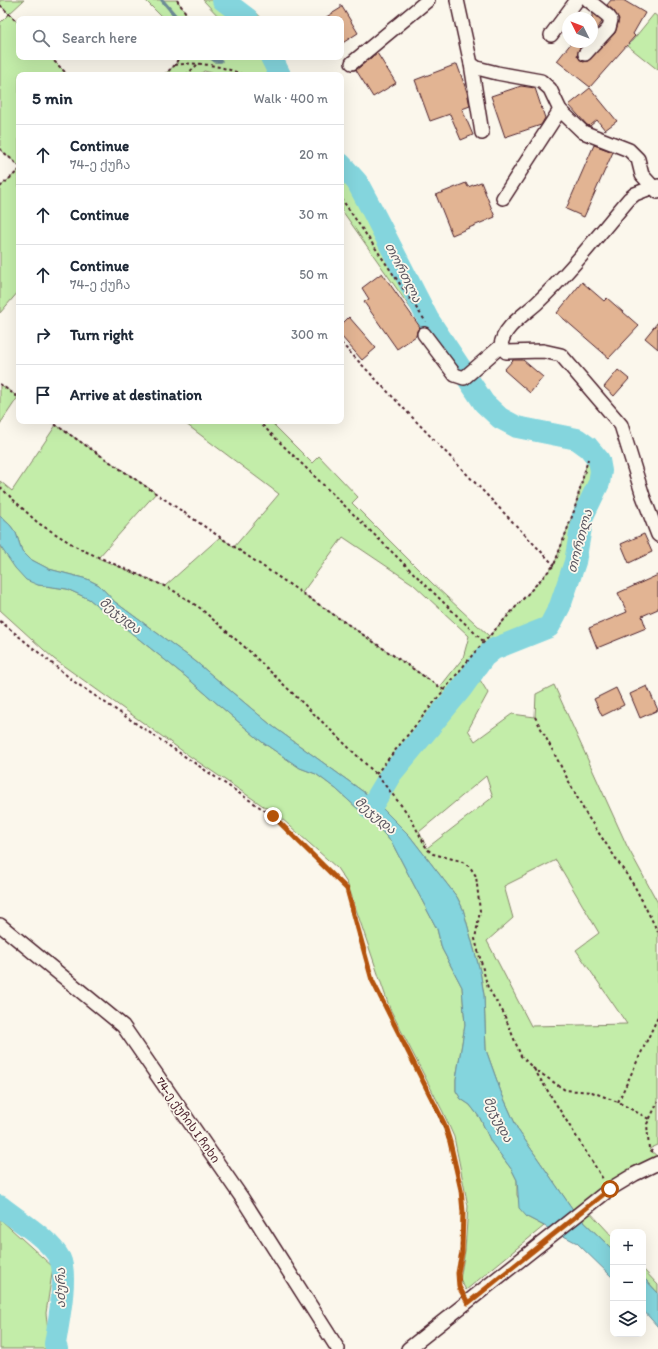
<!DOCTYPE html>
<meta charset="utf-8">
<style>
:root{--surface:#fff;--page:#f2f2f3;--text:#1f2937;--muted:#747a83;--line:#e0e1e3}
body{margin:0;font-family:Itim,"Noto Sans Georgian",sans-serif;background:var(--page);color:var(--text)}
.controls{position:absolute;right:12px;bottom:12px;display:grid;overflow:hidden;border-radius:8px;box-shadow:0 4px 16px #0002}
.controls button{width:36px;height:36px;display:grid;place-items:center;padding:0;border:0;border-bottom:1px solid var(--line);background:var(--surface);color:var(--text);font:20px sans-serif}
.compass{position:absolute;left:562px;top:12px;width:36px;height:36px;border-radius:50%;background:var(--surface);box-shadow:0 4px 16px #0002;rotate:312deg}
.stop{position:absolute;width:12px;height:12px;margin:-9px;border:3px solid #b45309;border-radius:50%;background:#fff}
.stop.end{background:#b45309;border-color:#fff;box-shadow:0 1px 4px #0008}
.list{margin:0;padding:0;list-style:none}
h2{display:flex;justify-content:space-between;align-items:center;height:52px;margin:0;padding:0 16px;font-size:17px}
h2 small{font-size:13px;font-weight:400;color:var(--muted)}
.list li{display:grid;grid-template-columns:26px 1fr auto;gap:12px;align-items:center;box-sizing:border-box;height:60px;padding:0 16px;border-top:1px solid var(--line)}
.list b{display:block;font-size:15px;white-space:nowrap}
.list p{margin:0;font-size:13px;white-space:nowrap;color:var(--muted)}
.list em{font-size:13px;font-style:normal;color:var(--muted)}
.icon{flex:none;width:22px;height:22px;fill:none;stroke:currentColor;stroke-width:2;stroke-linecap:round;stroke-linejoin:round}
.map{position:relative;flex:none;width:658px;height:1349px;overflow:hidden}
.search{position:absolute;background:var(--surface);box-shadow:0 4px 16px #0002;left:16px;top:16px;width:328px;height:44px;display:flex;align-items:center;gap:10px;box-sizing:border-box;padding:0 14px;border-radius:8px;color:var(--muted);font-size:15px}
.panel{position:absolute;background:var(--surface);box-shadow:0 4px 16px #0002;left:16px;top:72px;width:328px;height:352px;border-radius:8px}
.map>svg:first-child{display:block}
</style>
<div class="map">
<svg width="658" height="1349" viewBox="0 0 658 1349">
<rect width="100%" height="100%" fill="#fbf7ec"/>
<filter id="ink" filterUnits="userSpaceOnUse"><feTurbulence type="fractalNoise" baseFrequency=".025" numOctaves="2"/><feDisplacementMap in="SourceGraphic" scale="8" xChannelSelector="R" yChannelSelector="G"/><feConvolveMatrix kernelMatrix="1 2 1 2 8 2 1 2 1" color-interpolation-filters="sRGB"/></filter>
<g filter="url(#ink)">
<g fill="#c3eda9" stroke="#86866a" fill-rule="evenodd">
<polygon points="0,0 24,0 9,14 19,24 19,57 50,57 68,75 19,75 19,166 0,149 0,23 9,14 0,5"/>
<polygon points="145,0 177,0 190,19 164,19"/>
<path d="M203 0C229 0 247 0 262 19H221Z"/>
<polygon points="654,14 658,17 658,70 628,46"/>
<polygon points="179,57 271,57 280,75 221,75 204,71 199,75 164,75 175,65"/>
<path d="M341 164 357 182 371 208 428 319 484 403 500 418 517 427 577 439 588 447 599 460 601 471 599 483 583 516 579 549 560 606 549 627 531 634 532 637 484 665 477 675 488 693 468 730 475 741 512 714 535 717 536 694 554 685 627 846 658 903V1145L649 1149 658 1157 586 1208 613 1237V1250L576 1214 518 1130 501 1092 486 1050 484 995 480 971 463 909 457 897 409 835 372 798 271 725 195 661 115 602 99 585 87 579 49 569 30 559 22 551 16 533 10 525 0 516V481L12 491 56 425 156 493 98 558 165 586 220 537 234 547 279 494 182 421H270L312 463 319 456 358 497 352 503 433 584 489 636 554 565 574 511 588 459 575 446 508 431 492 422 432 339 341 209ZM343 537 413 584 469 636 463 658 440 687 302 593ZM486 776 493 797 427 848 419 832ZM556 860 599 933 576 950 627 1024 531 1026 487 941 513 918 504 886Z"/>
<polygon points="19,170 19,291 0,313 0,187"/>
<polygon points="0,384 18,397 0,424"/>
<polygon points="0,546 6,554 38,585 67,589 89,599 185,676 262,742 300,768 316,774 336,789 380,829 392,843 437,929 442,949 462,987 465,1025 456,1079 456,1091 461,1099 470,1105 480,1118 491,1142 512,1170 517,1180 517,1195 527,1217 544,1226 466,1290 460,1279 465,1250 468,1206 454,1137 443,1112 390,1009 347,883 337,868 281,818 188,755 54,659 0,610"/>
<polygon points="0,1219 53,1267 46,1313 50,1349 0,1349"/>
<polygon points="643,1269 658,1285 658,1293 643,1277"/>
</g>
<g fill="#84d5dd" stroke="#6d8c96">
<polygon points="0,516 10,525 16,533 22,551 30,559 49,569 87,579 99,585 115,602 195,661 271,725 372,798 409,835 457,897 463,909 480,971 484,995 486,1050 501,1092 518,1130 576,1214 613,1250 613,1278 577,1243 527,1217 519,1208 517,1180 512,1170 491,1142 480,1118 470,1105 461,1099 456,1091 456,1079 465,1025 462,987 442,949 437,929 392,843 380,829 336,789 316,774 300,768 262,742 185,676 89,599 67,589 38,585 26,580 15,568 0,546"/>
<polygon points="643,1277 658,1293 658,1327 643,1310"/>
</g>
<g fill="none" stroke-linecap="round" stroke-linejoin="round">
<g stroke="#6d8c96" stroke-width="3.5">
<polyline points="162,0 178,19"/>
<polyline points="210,57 215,61 221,61"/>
</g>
<g stroke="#84d5dd" stroke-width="22">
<polyline points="223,0 248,19"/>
<polyline points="271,57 280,75"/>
<polyline points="341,164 357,182 371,208 428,319 484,403 500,418 517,427 577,439 588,447 599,460 601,471 599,483 583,516 575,562 560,606 549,627 494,649 484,657 462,688 391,774 370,809"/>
<path d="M0 1206C17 1220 50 1239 60 1259 68 1276 58 1324 55 1344L57 1349"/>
</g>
</g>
<g fill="#e2b493" stroke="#4a1f2b">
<polygon points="611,0 623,0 645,13 633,34 635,36 590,87 557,61 572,42 585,42 579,49 577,56 583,62 588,61 615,33 619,19 614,11 607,5"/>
<polygon points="341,5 358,33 341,44 341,19 323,19 341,8"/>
<polygon points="592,13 602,22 592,35"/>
<polygon points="377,53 396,83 373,97 356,70"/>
<polygon points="457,64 467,92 470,106 462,109 473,135 461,140 450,114 430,121 415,80"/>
<polygon points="521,86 535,88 545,118 541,125 505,137 491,96"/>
<polygon points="590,88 617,121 605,130 597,120 590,126 587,125 569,105"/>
<polygon points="594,145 613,152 584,217 566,209"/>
<polygon points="481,182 495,217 452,235 436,195 466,183 468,187"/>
<polygon points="382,273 420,327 417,331 416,336 397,349 364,302 369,299 362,288"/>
<polygon points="582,282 604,301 607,298 639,326 609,358 557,313"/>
<polygon points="349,317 376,348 362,360 341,336 341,325"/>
<polygon points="658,322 658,349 645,338"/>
<polygon points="513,360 523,360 543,377 530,393 504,370"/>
<polygon points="618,370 629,379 614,396 604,387"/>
<polygon points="644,534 652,552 629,563 621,544"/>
<polygon points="658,575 658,609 642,616 646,628 597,648 589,628 627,612 618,593"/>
<polygon points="647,686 658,710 640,718 630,694"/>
<polygon points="616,688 624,705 602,716 594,699"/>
</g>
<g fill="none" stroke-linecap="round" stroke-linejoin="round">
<g stroke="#4a1f2b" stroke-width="16">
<g id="minor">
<polyline points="457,0 471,64 477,68 497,73 541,81 550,89 560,110 583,132 629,150 638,159 642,175 653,187 658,186"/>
<polyline points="551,35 577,0"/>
<polyline points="585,54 609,28 611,20 608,16 588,0"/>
<polyline points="352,63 428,0"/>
<polyline points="471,64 482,133"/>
<path d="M658 192 653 187 635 194 629 199C599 234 571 271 537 303 525 314 502 328 501 346L506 352 543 351 561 355 621 425 643 496 658 535"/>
<polyline points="503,198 560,110"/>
<polyline points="424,334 455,375 464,378 501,346"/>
<polyline points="0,925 123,1026 242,1198 338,1349"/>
<polyline points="408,1349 610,1189 635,1174 658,1163"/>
</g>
</g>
<g stroke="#4a1f2b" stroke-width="2" stroke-dasharray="3 3" stroke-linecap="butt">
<polyline points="177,0 190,19"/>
<polyline points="0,5 19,24"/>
<polyline points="50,57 68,75"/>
<path d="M175 65C198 61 222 66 244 75"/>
<polyline points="164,75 175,65 179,57"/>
<polyline points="186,75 198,64"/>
<polyline points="0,149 19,166"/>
<polyline points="0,187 19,170"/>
<polyline points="341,198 426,322"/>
<polyline points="341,343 554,565"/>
<polyline points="0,384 19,398"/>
<polyline points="50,421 444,690"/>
<polyline points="258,421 484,642"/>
<polyline points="0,487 38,523 80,549 171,589 200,608 248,650 376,774 409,815 427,849 433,854 461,861 470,867 476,876 480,911 475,939 488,988 503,1012 521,1056 533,1068 565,1090 592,1092 618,1102 649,1119"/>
<polyline points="0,621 76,683 273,816 347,889 372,980 434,1103 450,1142 461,1190 463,1213 461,1252 458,1273 459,1287 462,1292"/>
<polyline points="535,717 586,814 635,887 658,932"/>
<polyline points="376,774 474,653 554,565 574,511 588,459"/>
<polyline points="534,1069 603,1179"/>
<polyline points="618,1102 658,1017"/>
<polyline points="653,1152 649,1149 647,1124 658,1102"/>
</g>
<use href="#minor" stroke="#fbf7ec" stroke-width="13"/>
</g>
</g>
<g fill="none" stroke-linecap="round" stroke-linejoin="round" filter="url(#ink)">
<polyline stroke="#b45309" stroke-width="5" points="273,816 347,889 372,980 444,1123 450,1142 461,1190 463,1212 462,1252 458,1273 459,1287 468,1303 610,1189"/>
</g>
<g text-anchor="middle" stroke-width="3.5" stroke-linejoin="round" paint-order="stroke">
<g font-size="12" fill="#4a1f2b" stroke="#fbf7ec">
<text transform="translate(188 1120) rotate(55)" y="4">74-ე ქუჩის I ჩიხი</text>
</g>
<g font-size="13" font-style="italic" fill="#5b5660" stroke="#fbf7ec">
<text transform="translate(404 272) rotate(63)" y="5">თორთლა</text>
<text transform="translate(579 541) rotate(-75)" y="5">თორთლა</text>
<text transform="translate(121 615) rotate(39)" y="5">მეჯუდა</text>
<text transform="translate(376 815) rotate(40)" y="5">მეჯუდა</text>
<text transform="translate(499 1119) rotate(64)" y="5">მეჯუდა</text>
<text transform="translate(60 1288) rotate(-90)" y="5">აძურა</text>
</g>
</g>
</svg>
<div class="controls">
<button>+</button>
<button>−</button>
<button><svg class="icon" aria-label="layers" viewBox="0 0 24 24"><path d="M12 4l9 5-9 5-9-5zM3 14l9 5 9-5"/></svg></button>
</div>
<svg class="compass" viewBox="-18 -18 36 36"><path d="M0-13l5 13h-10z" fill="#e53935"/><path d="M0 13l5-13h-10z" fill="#747a83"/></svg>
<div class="stop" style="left:610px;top:1189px"></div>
<div class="stop end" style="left:273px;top:816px"></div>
<div class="search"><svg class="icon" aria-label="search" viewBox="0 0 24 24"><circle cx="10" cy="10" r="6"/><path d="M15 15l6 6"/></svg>Search here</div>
<section class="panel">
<h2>5 min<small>Walk · 400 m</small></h2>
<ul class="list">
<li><svg class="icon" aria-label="ahead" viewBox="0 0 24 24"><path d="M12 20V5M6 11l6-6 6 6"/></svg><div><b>Continue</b><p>74-ე ქუჩა</p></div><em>20 m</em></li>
<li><svg class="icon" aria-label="ahead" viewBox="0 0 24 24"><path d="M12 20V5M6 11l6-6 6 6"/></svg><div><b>Continue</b></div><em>30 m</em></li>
<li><svg class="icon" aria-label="ahead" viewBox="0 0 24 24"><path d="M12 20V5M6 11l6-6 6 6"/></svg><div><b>Continue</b><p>74-ე ქუჩა</p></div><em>50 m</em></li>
<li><svg class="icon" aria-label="right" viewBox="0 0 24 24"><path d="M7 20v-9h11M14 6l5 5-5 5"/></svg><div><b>Turn right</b></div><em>300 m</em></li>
<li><svg class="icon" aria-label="arrive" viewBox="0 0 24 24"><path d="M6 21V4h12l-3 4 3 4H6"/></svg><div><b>Arrive at destination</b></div></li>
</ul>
</section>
</div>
